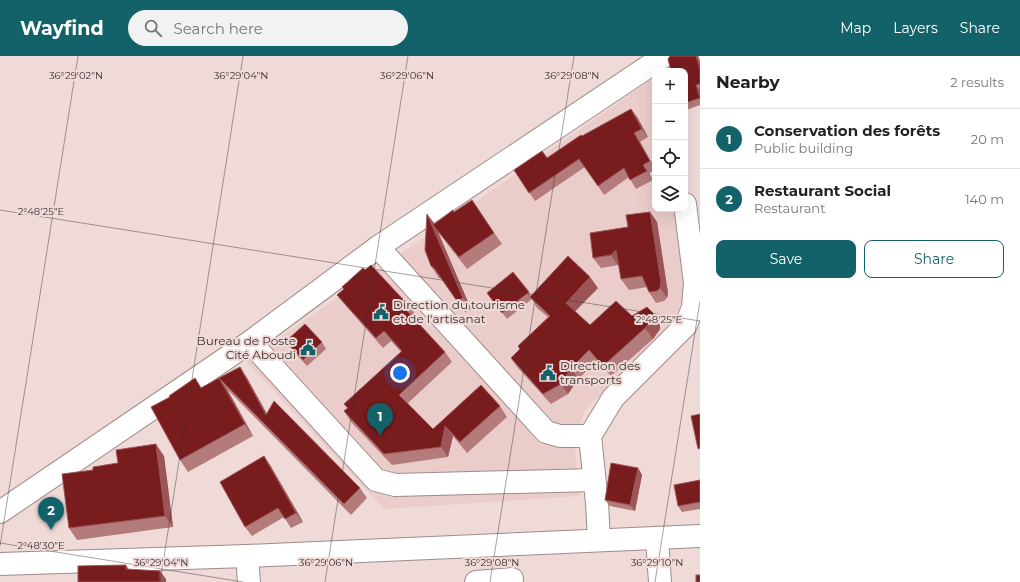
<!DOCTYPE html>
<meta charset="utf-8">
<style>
:root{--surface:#fff;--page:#f2f2f2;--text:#222;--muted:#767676;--line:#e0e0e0;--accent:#13626a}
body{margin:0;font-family:Montserrat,sans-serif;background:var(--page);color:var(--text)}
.controls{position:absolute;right:12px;top:12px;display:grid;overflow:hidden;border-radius:8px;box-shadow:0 4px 16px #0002}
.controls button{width:36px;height:36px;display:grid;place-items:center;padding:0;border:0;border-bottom:1px solid var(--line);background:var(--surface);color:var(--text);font:20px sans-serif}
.you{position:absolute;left:400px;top:317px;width:14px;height:14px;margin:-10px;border:3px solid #fff;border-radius:50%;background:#1a73e8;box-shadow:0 0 0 6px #1a73e833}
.badge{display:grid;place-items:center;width:26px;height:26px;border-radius:50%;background:var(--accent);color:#fff;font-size:13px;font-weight:700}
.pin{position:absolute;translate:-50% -33px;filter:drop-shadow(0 1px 2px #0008)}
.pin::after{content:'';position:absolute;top:21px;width:14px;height:12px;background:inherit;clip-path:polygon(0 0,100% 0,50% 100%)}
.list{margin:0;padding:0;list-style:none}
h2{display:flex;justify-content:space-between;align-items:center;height:52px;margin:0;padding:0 16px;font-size:17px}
h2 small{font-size:13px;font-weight:400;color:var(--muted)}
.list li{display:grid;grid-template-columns:26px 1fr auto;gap:12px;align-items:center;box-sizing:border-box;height:60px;padding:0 16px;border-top:1px solid var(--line)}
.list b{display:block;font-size:15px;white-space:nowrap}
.list p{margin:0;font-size:13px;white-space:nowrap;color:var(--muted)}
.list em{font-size:13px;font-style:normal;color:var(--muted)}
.actions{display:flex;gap:8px;padding:12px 16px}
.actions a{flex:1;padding:9px 0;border:1px solid var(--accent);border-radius:8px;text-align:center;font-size:14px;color:var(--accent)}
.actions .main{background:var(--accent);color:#fff}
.icon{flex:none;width:22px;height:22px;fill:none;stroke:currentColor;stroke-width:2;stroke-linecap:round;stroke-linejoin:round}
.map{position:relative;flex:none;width:700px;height:526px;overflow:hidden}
header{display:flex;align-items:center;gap:24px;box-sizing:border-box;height:56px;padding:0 20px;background:var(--accent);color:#fff}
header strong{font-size:19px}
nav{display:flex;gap:22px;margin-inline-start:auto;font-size:14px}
.search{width:280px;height:36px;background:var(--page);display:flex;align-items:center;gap:10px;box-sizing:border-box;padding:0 14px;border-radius:22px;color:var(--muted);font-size:15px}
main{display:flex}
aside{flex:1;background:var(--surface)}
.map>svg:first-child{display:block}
</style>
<header>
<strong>Wayfind</strong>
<div class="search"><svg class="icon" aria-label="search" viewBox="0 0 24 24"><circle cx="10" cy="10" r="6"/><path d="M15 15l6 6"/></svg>Search here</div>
<nav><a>Map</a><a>Layers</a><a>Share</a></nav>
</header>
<main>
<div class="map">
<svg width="700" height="526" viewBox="0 0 700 526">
<rect width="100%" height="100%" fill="#efdad8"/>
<polygon fill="#eacdca" points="654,22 655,153 674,153 686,233 672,270 584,355 575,395 581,440 384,453 246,305"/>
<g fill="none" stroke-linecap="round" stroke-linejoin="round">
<g stroke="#9e8b89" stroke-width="24">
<g id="minor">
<polyline points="378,191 546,376 560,380 590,380"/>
<polyline points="250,286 376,424 395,429 594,424"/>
<polyline points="0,456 250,286 378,191 664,0"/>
<polyline points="657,483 660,526"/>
<polyline points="599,484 597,447 590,380 613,342 686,269 693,251 695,227 685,148"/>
<polyline points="247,500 249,526"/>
<polyline points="476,526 512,523"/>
</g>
</g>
<g stroke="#9e8b89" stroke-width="24">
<polyline id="major" points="0,508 247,500 700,480"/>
</g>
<use href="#minor" stroke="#fff" stroke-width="22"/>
<use href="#major" stroke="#fff" stroke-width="22"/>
</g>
<g fill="#b47b7b">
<polygon points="670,0 698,0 700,6 700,49 686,54 685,52 685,15"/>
<polygon points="631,53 637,61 648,81 640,86 655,113 655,114 649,117 653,124 636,133 629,121 604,139 585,111 535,145 514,114 547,102 582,80"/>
<polygon points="479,155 502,188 467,213 438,176 471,253 465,256 442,223 439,222 431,210 427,158 435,168"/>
<polygon points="650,156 657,166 668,237 667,242 664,245 656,247 649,236 647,231 629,234 621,223 619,209 601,212 593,202 628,171"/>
<polygon points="365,214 411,252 418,262 416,264 445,296 452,306 408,347 433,373 500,350 507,361 467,397 453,380 448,401 392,409 351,366 344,355 347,352 344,348 401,296 391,285 383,292 345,249 337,239 344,233 342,231"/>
<polygon points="598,232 575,256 590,269 632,260 660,268 660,273 653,283 611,320 597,305 578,323 568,338 551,348 518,312 511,302 520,293 518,290 548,261 537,252 532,243 507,263 487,237 529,236 531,240"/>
<polygon points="286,285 322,286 326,293 307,310 290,291"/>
<polygon points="240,311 247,322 267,358 360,432 367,442 351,459 227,333 219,322"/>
<polygon points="219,322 227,333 253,380 188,416 180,404 202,331"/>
<polygon points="164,400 173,471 77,484 69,472 93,414 118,407"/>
<polygon points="270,409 303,466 291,472 284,461 252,480 245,471"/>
<polygon points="638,412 642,419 635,455 610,450 605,444"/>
<polygon points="700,424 700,453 682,456 678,450"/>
</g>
<g fill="#9c5556">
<polygon points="696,0 698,0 700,6 700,13"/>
<polygon points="696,29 700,34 700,40"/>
<polygon points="631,53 637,61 648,81 642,73"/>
<polygon points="634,77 640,86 655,113 650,105"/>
<polygon points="643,109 649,117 653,124"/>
<polygon points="650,156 657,166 668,237 667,242 660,232"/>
<polygon points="427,158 435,169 433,169 438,176 471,253 463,242"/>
<polygon points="616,194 623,204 618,209 611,199"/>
<polygon points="590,221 598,232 573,257 566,247"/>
<polygon points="653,257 660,268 660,273 653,283 645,272"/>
<polygon points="240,311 247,322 273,369 266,359"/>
<polygon points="571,312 578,323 568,338 561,328"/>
<polygon points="219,322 227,333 253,380 245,368"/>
<polygon points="445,370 453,380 448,401 441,391"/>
<polygon points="156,388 164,400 173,471 165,460"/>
<polygon points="264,400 270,409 303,466 296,457"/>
<polygon points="638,412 642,419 635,455 630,449"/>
<polygon points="126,509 131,517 126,513"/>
<polygon points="160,515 166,523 166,526 160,526"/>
</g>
<g fill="#781c1e" stroke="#9c5556">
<polygon points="670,0 696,0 700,13 700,28 696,29 700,42 685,47 685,15 671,15 668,3"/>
<polygon points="631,53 642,73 634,77 650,105 643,109 647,115 630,124 624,112 598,130 579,103 529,137 514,114 542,95 547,102 581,79 582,80"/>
<polygon points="472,144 494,177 459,201 433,169 453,154 454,156"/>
<polygon points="650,156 661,226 660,232 657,235 649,236 642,220 621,223 616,194 611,199 593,202 590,177 628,171 626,159"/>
<polygon points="427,158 463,242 457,245 434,212 431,210 425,194"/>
<polygon points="568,200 590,221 566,247 590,269 616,245 632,260 647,251 653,257 653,263 645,272 603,310 589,294 571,312 561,328 543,338 511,302 520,293 518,290 550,260 530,241"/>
<polygon points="371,209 411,252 407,255 445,296 399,339 433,373 481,329 500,350 460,386 445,370 441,391 384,398 344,355 348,352 344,348 402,295 384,275 376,282 337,239 344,233 342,231 363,212 365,214"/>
<polygon points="513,216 529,236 502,257 487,237"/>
<polygon points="305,268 322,286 303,304 286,285"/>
<polygon points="240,311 266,359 274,345 360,432 344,448 219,322"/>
<polygon points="195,322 201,332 219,322 245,368 180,404 151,351 170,341 169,340"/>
<polygon points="700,358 700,392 698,393 691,360"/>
<polygon points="156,388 165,460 69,472 62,418 93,414 93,411 118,407 116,394"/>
<polygon points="264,400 296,457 285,463 278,452 245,471 220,426"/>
<polygon points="611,407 638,412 630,449 605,444"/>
<polygon points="700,424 700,446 678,450 674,429"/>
<polygon points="126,509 126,513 160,515 160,526 78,526 78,510"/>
<rect x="696" y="519" width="4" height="7"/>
</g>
<path fill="none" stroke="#3a3231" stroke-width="1" stroke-opacity="0.45" d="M0 154 700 265M0 487 243 526M0 490 78 0M160 526 243 0M325 526 408 0M490 526 574 0M655 526 700 245"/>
<defs>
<g id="civic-bare" transform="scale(1.2)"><path d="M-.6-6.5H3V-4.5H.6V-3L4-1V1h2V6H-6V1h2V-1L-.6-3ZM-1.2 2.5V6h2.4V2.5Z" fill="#13626a" stroke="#efdad8" stroke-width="2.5" paint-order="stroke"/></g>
</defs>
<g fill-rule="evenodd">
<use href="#civic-bare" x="381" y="256"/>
<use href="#civic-bare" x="308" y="292"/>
<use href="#civic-bare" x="548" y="317"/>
</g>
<g text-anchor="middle" stroke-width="4" stroke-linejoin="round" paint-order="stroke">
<g font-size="12" fill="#3a3231" stroke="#efdad8" text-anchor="start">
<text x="393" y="253">Direction du tourisme<tspan x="393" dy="14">et de l'artisanat</tspan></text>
<text x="296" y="289" text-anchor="end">Bureau de Poste<tspan x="296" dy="14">Cité Aboudi</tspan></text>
<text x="560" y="314">Direction des<tspan x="560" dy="14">transports</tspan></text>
</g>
</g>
<g font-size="10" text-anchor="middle" fill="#3a3231" stroke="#efdad8" stroke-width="4" stroke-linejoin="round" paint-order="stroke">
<text x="241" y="23">36°29'04"N</text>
<text x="407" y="23">36°29'06"N</text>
<text x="572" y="23">36°29'08"N</text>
<text x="76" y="23">36°29'02"N</text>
<text x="41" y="159">2°48'25"E</text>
<text x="659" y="267">2°48'25"E</text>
<text x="41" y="493">2°48'30"E</text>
<text x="161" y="510">36°29'04"N</text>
<text x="326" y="510">36°29'06"N</text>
<text x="492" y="510">36°29'08"N</text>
<text x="657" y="510">36°29'10"N</text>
</g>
</svg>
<div class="controls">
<button>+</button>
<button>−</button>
<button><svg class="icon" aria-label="locate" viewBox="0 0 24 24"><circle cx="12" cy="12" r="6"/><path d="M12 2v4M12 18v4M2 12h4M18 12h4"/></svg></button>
<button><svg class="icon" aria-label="layers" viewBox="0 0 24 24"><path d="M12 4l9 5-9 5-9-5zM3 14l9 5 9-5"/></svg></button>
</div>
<div class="you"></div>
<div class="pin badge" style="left:380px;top:380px">1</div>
<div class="pin badge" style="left:51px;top:474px">2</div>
</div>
<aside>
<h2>Nearby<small>2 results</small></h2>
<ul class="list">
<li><span class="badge">1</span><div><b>Conservation des forêts</b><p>Public building</p></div><em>20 m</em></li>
<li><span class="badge">2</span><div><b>Restaurant Social</b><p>Restaurant</p></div><em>140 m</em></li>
</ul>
<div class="actions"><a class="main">Save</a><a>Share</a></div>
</aside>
</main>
